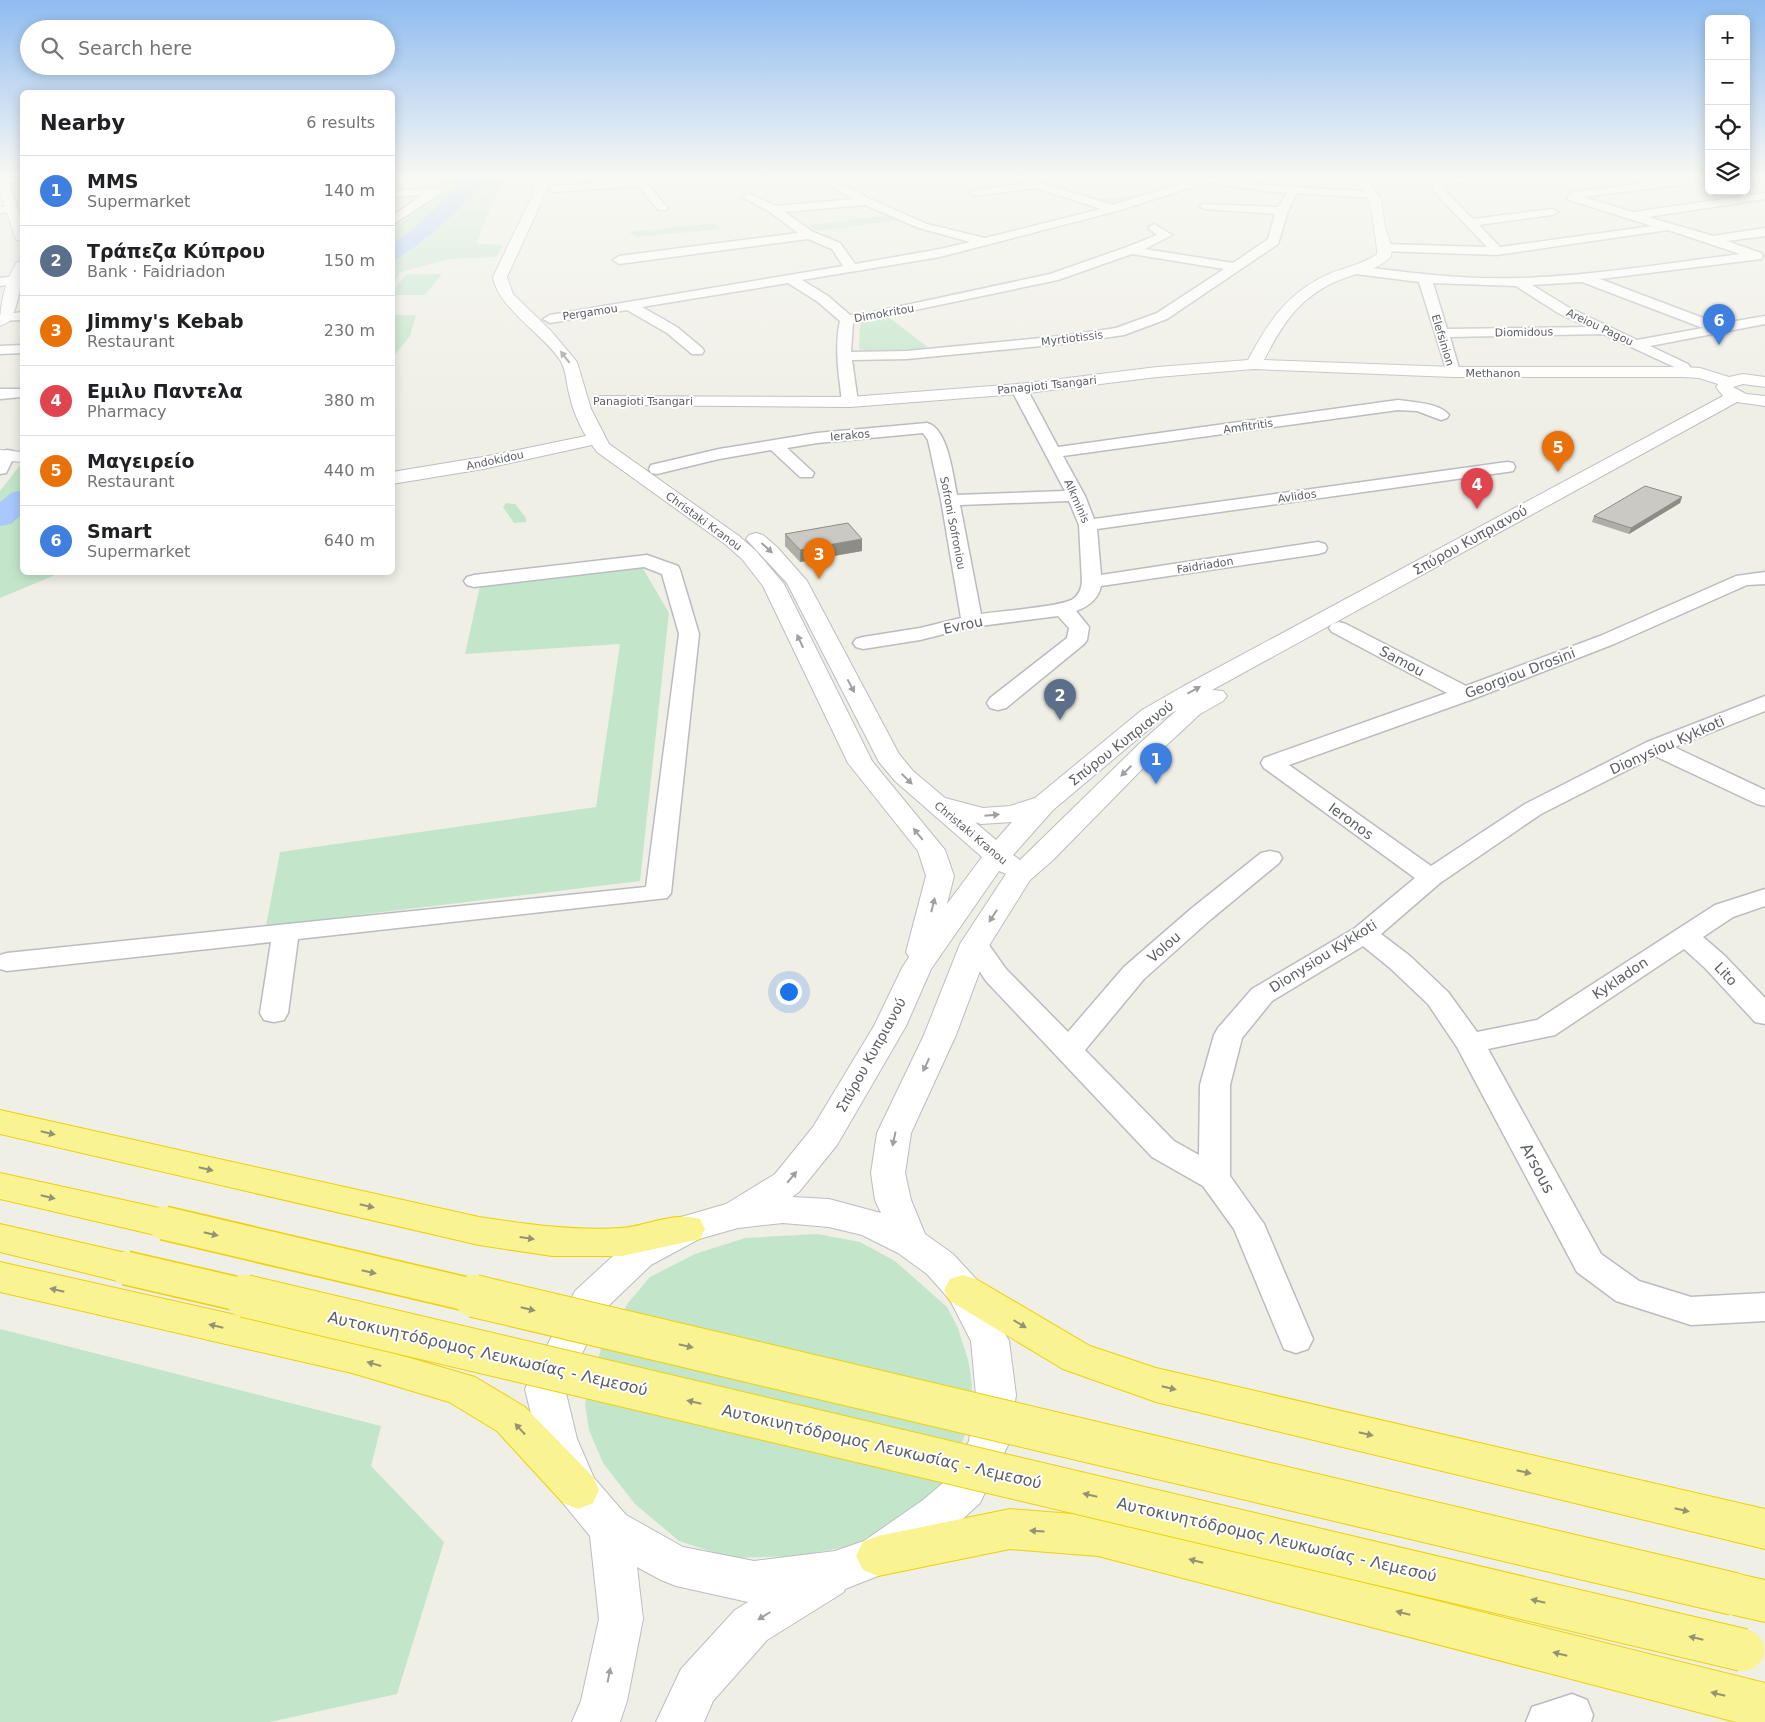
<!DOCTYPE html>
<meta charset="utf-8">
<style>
:root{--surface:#fff;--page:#f2f2f2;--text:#202124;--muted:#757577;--line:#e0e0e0;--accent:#e46537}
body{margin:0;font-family:"DejaVu Sans",sans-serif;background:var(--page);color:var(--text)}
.controls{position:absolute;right:15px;top:15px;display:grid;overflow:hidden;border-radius:8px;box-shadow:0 2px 12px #0003}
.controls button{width:45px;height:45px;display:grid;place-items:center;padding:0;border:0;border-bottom:1px solid var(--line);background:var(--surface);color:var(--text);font:25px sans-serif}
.you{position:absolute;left:788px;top:991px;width:18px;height:18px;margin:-12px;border:4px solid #fff;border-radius:50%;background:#1a73e8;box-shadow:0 0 0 8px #1a73e833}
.badge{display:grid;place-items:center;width:32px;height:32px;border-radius:50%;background:var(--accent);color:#fff;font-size:16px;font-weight:700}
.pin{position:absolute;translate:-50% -41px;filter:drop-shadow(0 1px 2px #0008)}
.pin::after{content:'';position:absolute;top:26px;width:18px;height:15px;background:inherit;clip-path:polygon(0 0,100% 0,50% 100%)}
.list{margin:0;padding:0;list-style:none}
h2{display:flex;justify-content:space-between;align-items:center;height:65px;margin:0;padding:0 20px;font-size:21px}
h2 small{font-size:16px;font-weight:400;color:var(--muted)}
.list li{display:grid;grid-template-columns:32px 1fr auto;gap:15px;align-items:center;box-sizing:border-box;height:70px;padding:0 20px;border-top:1px solid var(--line)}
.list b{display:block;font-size:19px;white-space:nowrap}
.list p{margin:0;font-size:16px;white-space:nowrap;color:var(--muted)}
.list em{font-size:16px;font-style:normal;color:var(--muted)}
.icon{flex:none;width:28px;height:28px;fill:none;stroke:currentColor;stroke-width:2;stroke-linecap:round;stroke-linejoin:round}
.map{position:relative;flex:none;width:1765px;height:1722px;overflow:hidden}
.search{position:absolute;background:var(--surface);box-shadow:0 2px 12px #0003;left:20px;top:20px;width:375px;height:55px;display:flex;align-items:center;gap:12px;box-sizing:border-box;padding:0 18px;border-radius:28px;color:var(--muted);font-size:19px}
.panel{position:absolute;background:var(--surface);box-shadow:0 2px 12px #0003;left:20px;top:90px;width:375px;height:485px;border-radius:8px}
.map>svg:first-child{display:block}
</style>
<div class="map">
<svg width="1765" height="1722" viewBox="0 0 1765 1722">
<rect width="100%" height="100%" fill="#efefe6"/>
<g fill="#c3e6ca">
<polygon points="440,177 497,177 506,181 494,199 476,244 503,245 496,257 450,259 400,272 393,285 393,230 442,190 435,189 443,179"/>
<polygon points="1169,191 1113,209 1088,201"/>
<polygon points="892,215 901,220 817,231 808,225"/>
<polygon points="714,223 721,229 638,237 628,232"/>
<polygon points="407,274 442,274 425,295 393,295 393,291"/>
<polygon points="393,315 416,315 410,336 393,357"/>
<polygon points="890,318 930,349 874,353 859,349 860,324 866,322"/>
<polygon points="22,463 22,572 60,573 0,598 0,491"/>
<polygon points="506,503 515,504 526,518 526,522 514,523 503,507"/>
<polygon points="642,567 669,613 640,881 266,926 280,852 596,807 620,644 465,654 480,586"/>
<polygon points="817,1234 860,1242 895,1261 947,1307 958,1328 969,1363 972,1386 968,1428 943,1487 916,1516 856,1545 797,1556 731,1558 679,1541 635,1504 603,1463 589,1430 585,1404 601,1349 628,1303 650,1277 695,1254 745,1238"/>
<polygon points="0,1329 381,1426 371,1466 444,1542 397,1694 270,1722 0,1722"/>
</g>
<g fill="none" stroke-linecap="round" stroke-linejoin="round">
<g fill="#a9c8fc" fill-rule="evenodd">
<path d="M469 177H489C477 194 411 256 392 260V244L411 231Z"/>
<polygon points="22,490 22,514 11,524 0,526 0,502 11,493"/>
</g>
<g stroke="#babcc1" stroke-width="3">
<g id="street">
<polygon points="7,177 22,177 22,182 0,183 0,179"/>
<path d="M815 177H829L870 199 927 224 985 238 1101 209 1036 188 975 196 969 193 975 190 1037 182 1113 205 1195 179 1194 177H1220L1264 185 1373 192 1379 195 1373 198 1297 193 1288 211 1278 244 1167 319 1124 335 1061 344 907 359 852 360 858 402 855 405H845L842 402C839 375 834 348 840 321L818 302 788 283 642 307 677 327 702 348 704 351 702 354H692L667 333 627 310 550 323 543 319 550 315 843 266 832 249 808 239 619 264 613 260 619 256 798 233 770 212 742 197 748 194 752 195 776 206 853 199ZM1208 182 1264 191 1287 193 1278 207 1202 204 1200 206 1202 208 1206 209 1275 214 1268 239 1233 263 1145 249 1172 235 1154 224 1148 228 1157 235 1127 247 1050 274 869 313 850 315 828 296 802 280 940 257 1117 211ZM865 205 919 228 970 242 940 249 855 264 840 243 813 232 785 212ZM1132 254 1224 269 1157 313 1116 328 1061 336 907 351 851 352 853 323 1058 280Z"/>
<path d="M1449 177H1482L1477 180 1443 185 1449 195 1473 219 1552 209 1558 212 1552 215 1479 225 1500 247 1652 226 1569 200 1567 198 1571 193 1575 192 1688 177H1709V181L1583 197 1633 212 1765 193V199L1648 217 1713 236 1765 228V236L1727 241 1761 253 1763 256 1761 259 1600 279 1719 324 1765 316V324L1650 346 1688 364 1690 367 1688 370 1683 371 1603 334 1450 337 1460 372 1458 375H1448L1419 282 1356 274 1352 273 1350 270 1352 267 1356 266C1410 273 1465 280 1520 278 1593 276 1667 263 1740 254L1668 230 1497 255 1381 251 1379 248 1381 245 1385 244 1487 247 1441 199 1433 187 1434 180ZM1582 282 1703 328 1637 340 1568 307 1532 285ZM1433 283 1516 286 1558 313 1588 327 1447 329Z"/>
<polygon points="641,180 645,181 666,206 668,208 666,210 658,210 638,186 554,192 549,189 554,186"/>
<polygon points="437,188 443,191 441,193 392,225 392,216 422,195 392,197 392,191"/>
<polygon points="11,206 15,207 17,209 15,211 0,213 0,207"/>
<polygon points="15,276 21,280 20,283 0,286 0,278"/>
<polygon points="22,312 22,320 0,321 0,315"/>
<polygon points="22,345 22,353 0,354 0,346"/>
<path d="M1019 384 1024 386 1027 389 1058 447 1398 400C1412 402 1440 403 1449 415L1447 418 1441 420 1417 411 1398 410 1063 456 1085 496 1094 519 1507 462 1513 463 1515 467 1513 471 1507 472 1097 529 1101 575 1318 542 1325 544 1327 548 1325 552 1318 554 1101 586C1098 600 1087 607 1076 611L1089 627 1087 640 1084 644 1006 708 998 710 990 708 987 703 990 698 1067 638 1069 628 1058 616 972 627 920 640 863 649 856 647 853 643 856 639 863 637 920 628 961 618 941 500 928 440 923 433 817 443 787 448 814 473 812 477H800L771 450 719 459 657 474 651 473 649 469 651 465 719 449 817 433 927 423C948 428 953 476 957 495L1065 491 1011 389 1014 386ZM1069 501 1079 525 1082 582C1081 589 1079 595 1073 599 1061 607 999 611 981 614L960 505Z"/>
<polygon points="0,389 22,389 22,397 0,399"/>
<polygon points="7,450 13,451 15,455 6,473 0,474 0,453"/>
<polygon points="647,555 678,566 680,570 699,634 671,893 667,898 298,939 288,1013 284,1020 274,1022 264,1020 260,1013 271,942 7,971 0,969 0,955 7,953 646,887 679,634 662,574 644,567 474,587 467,585 464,581 467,577 474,575"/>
<polygon points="1765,572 1765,584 1747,585 1614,644 1473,699 1289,765 1431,866 1525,804 1647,742 1765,696 1765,711 1674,747 1765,790 1765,806 1757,804 1655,756 1541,814 1440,883 1381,934 1410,956 1448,992 1477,1032 1537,1020 1715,905 1765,889 1765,906 1733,917 1703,937 1725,956 1765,998 1765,1024 1755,1022 1705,968 1684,949 1555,1035 1488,1049 1601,1254 1639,1281 1691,1297 1765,1293 1765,1321 1691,1325 1616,1301 1577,1272 1457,1047 1428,1004 1390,968 1363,946 1272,1001 1242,1038 1230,1085 1230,1176 1264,1224 1313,1339 1308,1349 1296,1353 1284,1349 1234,1229 1203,1186 1152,1157 986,981 962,944 966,938 975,936 984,938 1006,969 1068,1032 1124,967 1192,908 1261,853 1270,851 1279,853 1282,858 1279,863 1210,920 1144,979 1085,1050 1174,1141 1199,1155 1200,1085 1214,1035 1218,1028 1252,989 1355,928 1415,878 1264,768 1261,763 1264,758 1447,693 1332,632 1329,628 1332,624 1339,622 1346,624 1466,686 1600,636 1736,576"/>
<polygon points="1572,1694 1587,1700 1593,1715 1591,1722 1526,1722 1532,1707"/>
</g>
</g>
<g stroke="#bbbdc3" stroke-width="2">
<g id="secondary">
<polygon points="0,177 7,177 22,220 22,241 17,240 15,237 0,191"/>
<path d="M537 177H549L544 196 507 277 513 294 551 331 577 362 591 409 609 444 739 536 756 551 784 584 872 761 945 850 954 876 947 904 982 857 895 781 879 762 787 583 746 539 749 535 756 533 763 535 777 547 807 581 899 754 913 771 945 798 983 808 1010 806 1035 798 1142 710 1182 687 1723 396 1716 387 1718 384 1699 378 1683 377H1453L1254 369 1157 377 1019 394 850 407 602 405 596 404 594 400 596 396 850 397 1019 384 1157 367 1248 360C1269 320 1289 291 1331 273 1346 267 1364 264 1377 254 1378 250 1371 205 1369 200 1366 192 1358 184 1353 177H1365L1381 200 1385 227 1392 248 1391 256C1381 269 1357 273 1342 279 1301 295 1284 321 1264 360L1453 367H1683L1700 368 1729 377 1743 374 1765 377V387L1743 384 1733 387 1746 394 1765 396V406L1737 402 1212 690 1223 691 1227 696 1223 701 1200 714 1157 754 1053 860 1030 880 990 944 956 1035 911 1133 905 1173 911 1200 925 1234 953 1254 976 1279 1009 1341 1016 1395 1009 1443 980 1503 953 1528 893 1570 845 1589 844 1592 767 1640 713 1701 704 1722H656L681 1669 735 1610 748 1602 676 1586 661 1580 637 1567 643 1619 627 1701 620 1722H572L581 1701 599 1619 590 1536 563 1503 557 1490 537 1439 525 1389 575 1291 625 1245 674 1219 726 1204 775 1174 813 1127 874 1026 902 968 909 957 906 952 926 876 918 851 848 763 763 586 742 559 725 544 597 452 592 445 483 469 392 484V472L483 457 586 436C579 424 573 411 570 397 566 384 567 371 560 360 542 333 498 308 493 277L532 196ZM1177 710 1139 744 1020 860 1013 855 1053 810 1160 720ZM975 822 981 824 1012 822 996 840ZM999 871 1006 874 960 944 924 1035 877 1133 871 1173 875 1200 881 1213 829 1199 792 1197 799 1192 837 1145 906 1026 931 969ZM783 1223 829 1227 862 1235 898 1253 927 1274 950 1300 971 1341 976 1395 969 1441 950 1477 923 1500 864 1541 835 1551 754 1561 683 1547 626 1515 594 1478 577 1439 565 1389 602 1312 651 1265 699 1239 738 1228Z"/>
<path d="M22 261C24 273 18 309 10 320 8 323 4 324 0 326 0 303 5 281 17 262Z"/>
<polygon points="0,450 22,452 22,462 0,460"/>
</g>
</g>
<g stroke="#eed107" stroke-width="2">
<g id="highway">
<path d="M0 1110 479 1217C526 1224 573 1231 621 1228 647 1226 674 1211 700 1219L705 1229 700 1239 622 1256H552L479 1245 0 1134Z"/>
<polygon points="0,1173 164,1209 177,1213 182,1223 177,1233 164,1237 0,1199"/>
<polygon points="0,1224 126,1253 139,1258 144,1268 139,1278 126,1283 0,1252"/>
<polygon points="0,1262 352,1341 475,1377 525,1407 593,1477 599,1490 593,1503 578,1509 563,1503 497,1431 449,1402 352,1373 0,1292"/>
<polygon points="963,1275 976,1279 1090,1346 1156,1368 1765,1509 1765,1549 1156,1402 1063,1369 950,1301 944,1290 950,1279"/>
<polygon points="1010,1509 1098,1516 1765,1683 1765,1722 1736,1722 1098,1556 1010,1549 878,1576 863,1570 856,1556 863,1542 878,1536"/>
<polygon points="1734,1573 1765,1580 1765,1622 1734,1615 1718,1609 1712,1594 1718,1579"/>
</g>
</g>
<use href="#street" fill="#fff" fill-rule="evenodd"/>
<use href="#secondary" fill="#fff" fill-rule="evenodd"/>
<use href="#highway" fill="#faf392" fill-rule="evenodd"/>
<g stroke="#eed107" stroke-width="36" stroke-linecap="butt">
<g id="highway-bridge-far1">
<polyline points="164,1223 479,1297"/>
<polyline points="126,1268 251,1297"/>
</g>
</g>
<g stroke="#eed107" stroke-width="44" stroke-linecap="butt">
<g id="highway-bridge">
<polyline points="245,1296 1743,1650"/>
<polyline points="474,1296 1734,1594"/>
</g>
</g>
<use href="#highway-bridge-far1" stroke="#faf392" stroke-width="33"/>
<use href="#highway-bridge" stroke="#faf392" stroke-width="42"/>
</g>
<g fill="#aeada8">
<polygon points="1682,497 1680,503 1629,534 1592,522 1594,516"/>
<polygon points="785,534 862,539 862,551 800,562 785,546"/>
</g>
<g fill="#8d8d88">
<polygon points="1682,497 1680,503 1629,534 1631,528"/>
<polygon points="862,539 862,551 800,562 800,550"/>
</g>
<g fill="#cac9c3" stroke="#8d8d88">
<polygon points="1645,486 1682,497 1631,528 1594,516"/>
<polygon points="848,523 862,539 800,550 785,534"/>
</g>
<defs><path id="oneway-solid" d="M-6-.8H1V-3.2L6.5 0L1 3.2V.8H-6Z" transform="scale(1.25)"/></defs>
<g fill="#9ea0a3">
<use href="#oneway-solid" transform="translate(565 357) rotate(-128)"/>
<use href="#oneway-solid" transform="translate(767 548) rotate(42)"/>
<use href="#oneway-solid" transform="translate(800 641) rotate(-115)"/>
<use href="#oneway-solid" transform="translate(851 686) rotate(62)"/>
<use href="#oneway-solid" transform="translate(1194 690) rotate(-29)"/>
<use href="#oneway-solid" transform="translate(1126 771) rotate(136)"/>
<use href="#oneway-solid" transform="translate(907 779) rotate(44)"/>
<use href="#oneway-solid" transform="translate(992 815) rotate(-5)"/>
<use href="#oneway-solid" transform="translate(918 834) rotate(-129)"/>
<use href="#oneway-solid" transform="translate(933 905) rotate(-76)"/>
<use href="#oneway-solid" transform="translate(993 916) rotate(123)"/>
<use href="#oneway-solid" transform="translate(926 1065) rotate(115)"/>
<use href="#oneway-solid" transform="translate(894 1139) rotate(102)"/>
<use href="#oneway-solid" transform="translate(792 1177) rotate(-50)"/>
<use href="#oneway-solid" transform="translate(764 1616) rotate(148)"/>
<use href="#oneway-solid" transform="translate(609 1675) rotate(-79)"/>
</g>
<g fill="#949375">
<use href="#oneway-solid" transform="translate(48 1133) rotate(13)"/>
<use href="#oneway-solid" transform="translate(206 1169) rotate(13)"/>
<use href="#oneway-solid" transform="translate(48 1197) rotate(13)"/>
<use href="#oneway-solid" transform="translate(367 1206) rotate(13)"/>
<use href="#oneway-solid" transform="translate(211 1234) rotate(13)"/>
<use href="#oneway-solid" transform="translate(527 1238) rotate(8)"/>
<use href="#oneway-solid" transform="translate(369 1272) rotate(13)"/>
<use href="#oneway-solid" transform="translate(57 1290) rotate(-167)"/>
<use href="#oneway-solid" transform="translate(528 1309) rotate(13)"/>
<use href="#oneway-solid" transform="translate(1020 1324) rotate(31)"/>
<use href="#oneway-solid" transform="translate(216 1326) rotate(-167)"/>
<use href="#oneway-solid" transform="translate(686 1346) rotate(13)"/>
<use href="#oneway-solid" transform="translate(374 1364) rotate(-164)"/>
<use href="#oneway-solid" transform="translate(1169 1388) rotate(13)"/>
<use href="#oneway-solid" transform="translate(694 1402) rotate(-167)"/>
<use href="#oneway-solid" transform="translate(520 1429) rotate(-133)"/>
<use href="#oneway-solid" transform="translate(1366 1434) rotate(13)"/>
<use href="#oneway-solid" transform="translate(1524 1472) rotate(13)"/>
<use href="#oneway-solid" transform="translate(1090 1495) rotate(-167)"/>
<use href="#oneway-solid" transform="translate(1682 1510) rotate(13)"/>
<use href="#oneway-solid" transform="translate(1037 1531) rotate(-176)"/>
<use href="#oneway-solid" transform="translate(1196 1561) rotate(-166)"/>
<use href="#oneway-solid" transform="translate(1538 1601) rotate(-167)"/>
<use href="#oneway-solid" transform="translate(1403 1613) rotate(-166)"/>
<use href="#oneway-solid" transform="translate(1696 1638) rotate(-167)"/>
<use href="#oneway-solid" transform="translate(1560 1654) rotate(-166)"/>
<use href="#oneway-solid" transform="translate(1718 1694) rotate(-166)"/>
</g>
<linearGradient id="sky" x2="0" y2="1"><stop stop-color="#8fbcf0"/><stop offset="0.42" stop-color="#f8f8f4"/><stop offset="1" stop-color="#f8f8f4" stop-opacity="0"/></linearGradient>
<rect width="1765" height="418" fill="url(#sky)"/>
<g text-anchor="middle" stroke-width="4" stroke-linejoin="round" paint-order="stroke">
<g font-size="11" fill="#5d6066" stroke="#fff">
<text transform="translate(590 312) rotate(-9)" y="4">Pergamou</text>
<text transform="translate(884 313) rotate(-10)" y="4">Dimokritou</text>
<text transform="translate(1600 327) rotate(25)" y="4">Areiou Pagou</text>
<text transform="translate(1524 332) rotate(-1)" y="4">Diomidous</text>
<text transform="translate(1072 338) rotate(-7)" y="4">Myrtiotissis</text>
<text transform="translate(1443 340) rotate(73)" y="4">Elefsinion</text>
<text x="1493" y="377">Methanon</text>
<text transform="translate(1047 385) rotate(-6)" y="4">Panagioti Tsangari</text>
<text x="643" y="405">Panagioti Tsangari</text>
<text transform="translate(1248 426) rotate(-8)" y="4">Amfitritis</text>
<text transform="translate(850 435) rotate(-5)" y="4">Ierakos</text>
<text transform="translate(495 460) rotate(-12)" y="4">Andokidou</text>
<text transform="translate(1297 496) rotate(-8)" y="4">Avlidos</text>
<text transform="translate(1077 501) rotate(66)" y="4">Alkminis</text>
<text transform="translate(704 521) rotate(36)" y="4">Christaki Kranou</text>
<text transform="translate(953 523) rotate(79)" y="4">Sofroni Sofroniou</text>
<text transform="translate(1205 565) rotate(-9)" y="4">Faidriadon</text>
<text transform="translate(971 833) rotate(40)" y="4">Christaki Kranou</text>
</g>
<g font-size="14" fill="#5d6066" stroke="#fff">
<text transform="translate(1470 540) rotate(-29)" y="5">Σπύρου Κυπριανού</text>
<text transform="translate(963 625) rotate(-12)" y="5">Evrou</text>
<text transform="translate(1402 661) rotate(28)" y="5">Samou</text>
<text transform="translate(1520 673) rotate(-21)" y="5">Georgiou Drosini</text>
<text transform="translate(1121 743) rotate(-38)" y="5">Σπύρου Κυπριανού</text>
<text transform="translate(1667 745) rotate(-24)" y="5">Dionysiou Kykkoti</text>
<text transform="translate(1351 821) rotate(36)" y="5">Ieronos</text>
<text transform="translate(1164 947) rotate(-41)" y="5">Volou</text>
<text transform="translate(1323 956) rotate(-32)" y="5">Dionysiou Kykkoti</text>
<text transform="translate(1726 974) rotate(47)" y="5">Lito</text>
<text transform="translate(1620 978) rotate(-34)" y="5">Kykladon</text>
<text transform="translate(871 1055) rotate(-61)" y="5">Σπύρου Κυπριανού</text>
</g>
<g font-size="16" fill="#5d6066" stroke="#fff">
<text transform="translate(1538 1168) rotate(62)" y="6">Arsous</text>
<text transform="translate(488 1353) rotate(13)" y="6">Αυτοκινητόδρομος Λευκωσίας - Λεμεσού</text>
<text transform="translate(882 1446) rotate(13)" y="6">Αυτοκινητόδρομος Λευκωσίας - Λεμεσού</text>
<text transform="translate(1277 1539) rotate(13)" y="6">Αυτοκινητόδρομος Λευκωσίας - Λεμεσού</text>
</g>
</g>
</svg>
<div class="controls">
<button>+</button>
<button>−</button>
<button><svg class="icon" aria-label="locate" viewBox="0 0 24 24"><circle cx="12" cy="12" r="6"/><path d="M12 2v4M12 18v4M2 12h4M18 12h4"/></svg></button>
<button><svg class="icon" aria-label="layers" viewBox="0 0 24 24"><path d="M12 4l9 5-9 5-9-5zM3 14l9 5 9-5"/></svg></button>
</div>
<div class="you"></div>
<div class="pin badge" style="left:1156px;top:784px;background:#3f7fe0">1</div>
<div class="pin badge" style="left:1060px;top:720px;background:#5c6f8a">2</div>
<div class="pin badge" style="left:819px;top:579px;background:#e8710a">3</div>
<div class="pin badge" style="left:1477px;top:509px;background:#e0444e">4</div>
<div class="pin badge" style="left:1558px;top:472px;background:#e8710a">5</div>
<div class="pin badge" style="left:1719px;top:345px;background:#3f7fe0">6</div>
<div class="search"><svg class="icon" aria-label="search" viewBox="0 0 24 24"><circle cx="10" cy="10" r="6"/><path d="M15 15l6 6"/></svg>Search here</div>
<section class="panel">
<h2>Nearby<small>6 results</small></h2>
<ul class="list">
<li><span class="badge" style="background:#3f7fe0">1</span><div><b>MMS</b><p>Supermarket</p></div><em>140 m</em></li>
<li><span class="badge" style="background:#5c6f8a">2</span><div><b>Τράπεζα Κύπρου</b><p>Bank · Faidriadon</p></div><em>150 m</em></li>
<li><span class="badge" style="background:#e8710a">3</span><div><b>Jimmy's Kebab</b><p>Restaurant</p></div><em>230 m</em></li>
<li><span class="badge" style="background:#e0444e">4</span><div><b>Εμιλυ Παντελα</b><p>Pharmacy</p></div><em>380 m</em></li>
<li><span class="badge" style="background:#e8710a">5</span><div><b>Μαγειρείο</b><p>Restaurant</p></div><em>440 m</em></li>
<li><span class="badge" style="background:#3f7fe0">6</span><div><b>Smart</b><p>Supermarket</p></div><em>640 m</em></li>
</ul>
</section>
</div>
